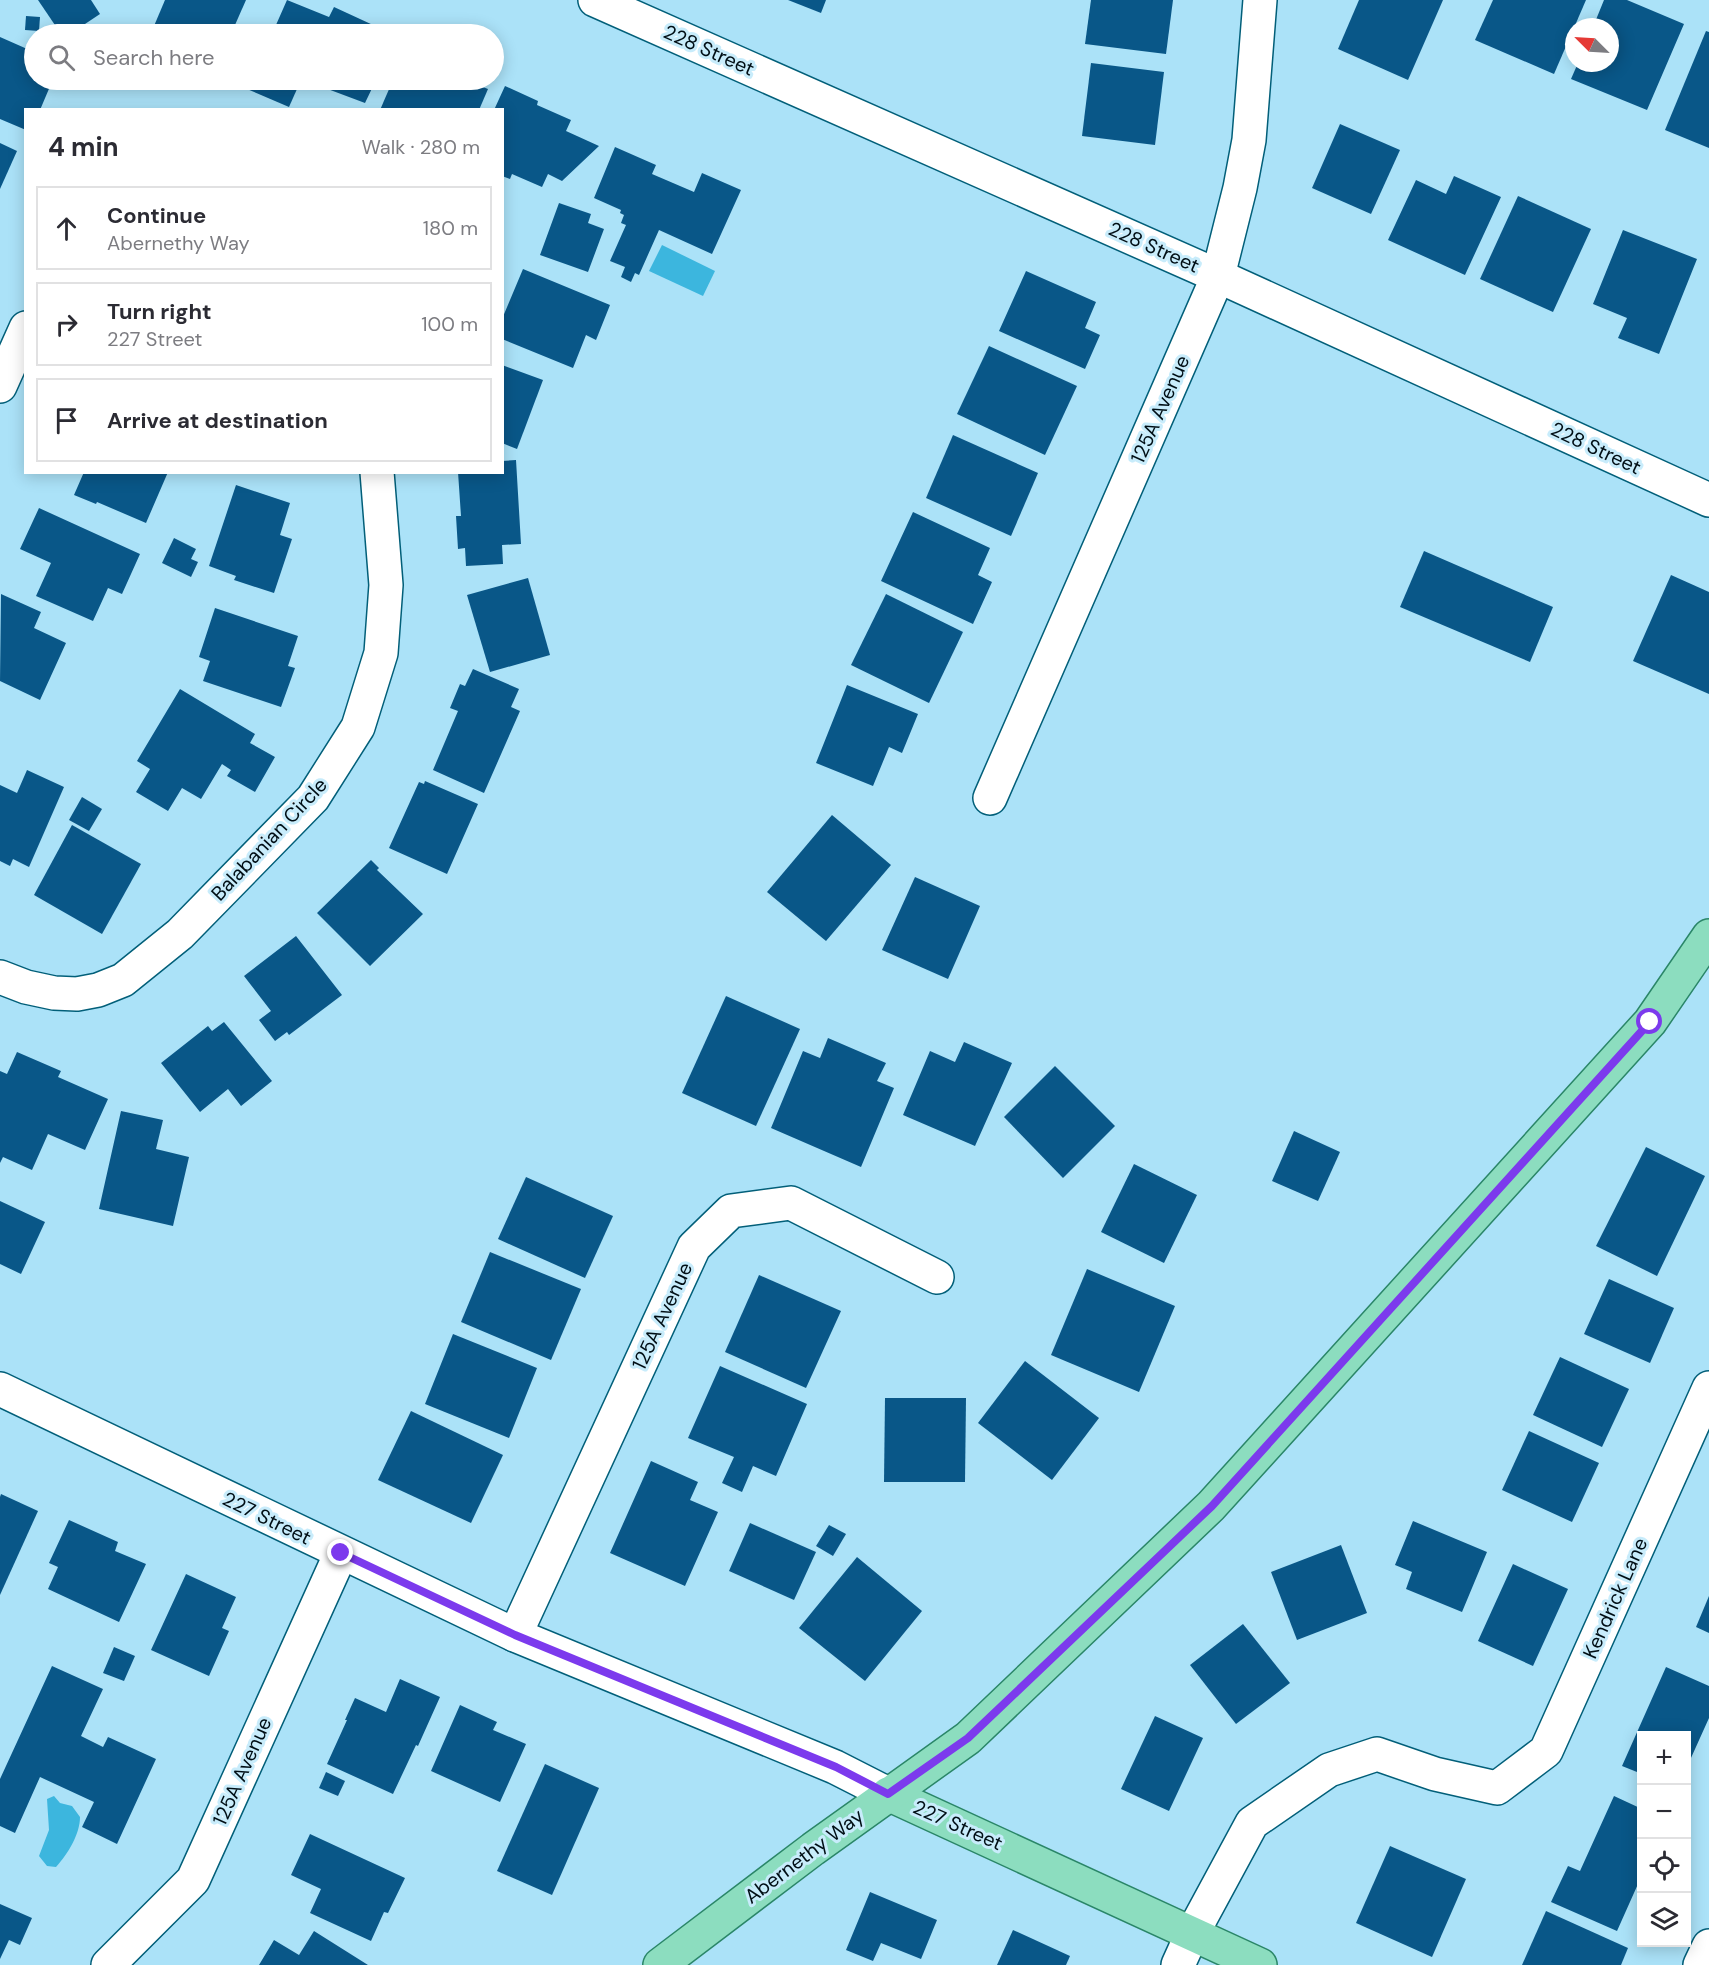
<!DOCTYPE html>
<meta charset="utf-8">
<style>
:root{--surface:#fff;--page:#f2f2f3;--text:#2b2b33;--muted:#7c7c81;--line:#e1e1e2}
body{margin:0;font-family:"DM Sans",sans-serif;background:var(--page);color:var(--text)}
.controls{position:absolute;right:18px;bottom:18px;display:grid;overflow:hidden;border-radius:0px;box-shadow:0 3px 15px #0003}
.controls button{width:54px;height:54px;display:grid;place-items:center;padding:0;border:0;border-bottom:2px solid var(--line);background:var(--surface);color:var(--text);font:30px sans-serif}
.compass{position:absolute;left:1565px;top:18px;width:54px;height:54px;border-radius:50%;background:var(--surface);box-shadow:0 3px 15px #0003;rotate:294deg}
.stop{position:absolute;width:18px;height:18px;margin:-14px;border:4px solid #7c3aed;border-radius:50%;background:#fff}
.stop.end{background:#7c3aed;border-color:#fff;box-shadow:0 2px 6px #0008}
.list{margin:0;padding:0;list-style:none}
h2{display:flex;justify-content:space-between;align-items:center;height:78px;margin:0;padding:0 24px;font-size:26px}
h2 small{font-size:20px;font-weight:400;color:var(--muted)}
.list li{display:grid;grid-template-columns:39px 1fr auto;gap:18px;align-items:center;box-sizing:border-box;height:84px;margin:0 12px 12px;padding:0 12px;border:2px solid var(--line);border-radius:0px}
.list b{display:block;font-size:22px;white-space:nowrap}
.list p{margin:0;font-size:20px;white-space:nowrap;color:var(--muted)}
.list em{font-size:20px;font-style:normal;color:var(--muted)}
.icon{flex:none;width:33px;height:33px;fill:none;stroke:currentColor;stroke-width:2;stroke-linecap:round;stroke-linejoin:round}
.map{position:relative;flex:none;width:1709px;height:1965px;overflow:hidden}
.search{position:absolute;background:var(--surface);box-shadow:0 3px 15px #0003;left:24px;top:24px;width:480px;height:66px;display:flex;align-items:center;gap:15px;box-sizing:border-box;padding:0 21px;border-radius:33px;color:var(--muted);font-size:22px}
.panel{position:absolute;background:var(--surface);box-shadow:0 3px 15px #0003;left:24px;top:108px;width:480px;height:366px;border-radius:0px}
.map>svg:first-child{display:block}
</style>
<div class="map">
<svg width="1709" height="1965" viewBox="0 0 1709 1965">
<rect width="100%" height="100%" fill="#abe2f8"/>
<g fill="#3cb6de">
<polygon points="662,245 715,271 703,296 649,271"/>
<path d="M54 1796 60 1803 72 1806 80 1817C80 1834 68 1854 56 1867L47 1866 39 1856 49 1830 47 1799Z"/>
</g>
<g fill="#095788">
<polygon points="38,0 91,0 100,14 70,34 61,34"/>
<polygon points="165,0 246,0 231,34 173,34 154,26"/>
<polygon points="287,0 329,17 334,7 373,25 369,34 272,34"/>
<polygon points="788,0 826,0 821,13"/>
<polygon points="1091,0 1173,0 1166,54 1085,44"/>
<polygon points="1359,0 1443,0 1408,80 1338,49"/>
<polygon points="1493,0 1586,0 1554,74 1475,40"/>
<polygon points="1604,0 1627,0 1684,24 1647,110 1571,79 1578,63 1610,63 1610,27 1593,27"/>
<polygon points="26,16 40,17 39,31 25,30"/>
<polygon points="1706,31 1709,32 1709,148 1665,130"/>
<polygon points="0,37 34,52 34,80 47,80 46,81 51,84 40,110 26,110 26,130 0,119"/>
<polygon points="1091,63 1164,72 1155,145 1082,136"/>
<polygon points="252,80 301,80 289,107 247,89"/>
<polygon points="311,80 376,80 365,103 317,85 318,83"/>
<polygon points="393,80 465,80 488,89 479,110 380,110"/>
<polygon points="505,86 538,101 537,105 571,120 566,131 599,146 562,181 548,174 542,187 512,174 510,179 502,176 502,110 494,110"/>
<polygon points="1340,124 1400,150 1371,214 1312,188"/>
<polygon points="0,143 17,151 0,189"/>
<polygon points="615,147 656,165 652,174 694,192 702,173 741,190 712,254 659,230 639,275 635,273 631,282 621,277 625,267 610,261 626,225 621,223 624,215 620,213 621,210 594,198"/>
<polygon points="1454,176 1501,197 1465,275 1388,240 1416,180 1446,194"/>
<polygon points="1518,196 1591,229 1553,312 1480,279"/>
<polygon points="559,203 591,214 588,223 604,229 588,272 540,255"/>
<polygon points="1623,230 1697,259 1659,354 1618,338 1627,318 1593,304"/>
<polygon points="523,269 610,305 596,340 586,335 573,368 502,339 502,319"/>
<polygon points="1026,271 1096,302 1085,328 1100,335 1085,369 999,331"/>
<polygon points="989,346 1077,386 1045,455 957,414"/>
<polygon points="502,365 543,380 517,449 502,443"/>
<polygon points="953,435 1038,473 1011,536 926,498"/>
<polygon points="516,460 521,544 502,545 503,564 466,566 465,548 458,549 456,516 461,516 458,472 502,472 502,461"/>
<polygon points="84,472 168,472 146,523 97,502 96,504 74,495"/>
<polygon points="236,485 290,503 280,535 292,539 274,593 234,580 236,576 209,566"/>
<polygon points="39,508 140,554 122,594 108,588 93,621 36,596 51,563 20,549"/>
<polygon points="913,512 990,548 978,575 992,582 973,624 881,581"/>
<polygon points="174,538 196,549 191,559 198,562 191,577 162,563"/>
<polygon points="1424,551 1553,607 1530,662 1400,607"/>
<polygon points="1671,575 1709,592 1709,694 1633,661"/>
<polygon points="528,578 550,655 490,672 467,595"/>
<polygon points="1,594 41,612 34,628 66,643 40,700 0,681"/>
<polygon points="886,594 963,632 929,703 851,665"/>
<polygon points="215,608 298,636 288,666 295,668 281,707 203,681 210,661 199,657"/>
<polygon points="473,669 519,689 511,707 520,711 484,793 433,770 458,711 450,708 460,684 465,686"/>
<polygon points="847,685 918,714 902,753 889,747 873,786 816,763"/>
<polygon points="180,689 255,734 250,743 275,757 255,792 227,776 231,770 222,764 201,799 182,788 168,811 136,792 150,769 137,761"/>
<polygon points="27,770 64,787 29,867 13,859 10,866 0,861 0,785 17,793"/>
<polygon points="425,781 478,804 447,874 389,848 419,782 424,784"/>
<polygon points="82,797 102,809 89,831 69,820"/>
<polygon points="832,815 891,865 826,941 767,892"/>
<polygon points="72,825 141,864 102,934 34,895"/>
<polygon points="371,860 379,868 377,870 423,914 370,966 317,913"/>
<polygon points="915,877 980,906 948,979 882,950"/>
<polygon points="296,936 342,995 289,1035 287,1032 275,1041 259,1020 271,1011 244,976"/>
<polygon points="726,996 800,1029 756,1126 682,1093"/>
<polygon points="224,1022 272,1081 241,1106 228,1089 200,1112 161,1063 208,1026 212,1031"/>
<polygon points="828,1038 886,1063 877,1081 894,1088 861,1167 771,1128 803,1051 820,1058"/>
<polygon points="964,1042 1012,1063 975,1146 903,1115 930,1051 955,1062"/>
<polygon points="17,1052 61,1071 58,1077 108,1099 85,1150 48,1134 32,1170 3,1157 0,1163 0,1071 7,1074"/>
<polygon points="1055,1066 1115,1126 1063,1178 1004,1117"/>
<polygon points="121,1111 163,1120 156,1149 189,1157 173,1226 99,1209"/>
<polygon points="1294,1131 1340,1152 1318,1201 1272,1181"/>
<polygon points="1646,1147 1705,1176 1657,1276 1596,1246"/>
<polygon points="1134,1164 1197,1195 1164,1263 1101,1232"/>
<polygon points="526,1177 613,1216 585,1278 498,1239"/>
<polygon points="0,1201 45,1222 21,1274 0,1264"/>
<polygon points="490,1252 581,1289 551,1360 461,1322"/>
<polygon points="1087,1269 1175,1306 1139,1392 1051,1355"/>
<polygon points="759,1275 841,1311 806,1388 725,1352"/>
<polygon points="1609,1279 1674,1308 1650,1363 1584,1334"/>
<polygon points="453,1334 537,1368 509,1438 425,1404"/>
<polygon points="1560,1357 1629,1389 1602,1447 1533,1415"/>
<polygon points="1025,1361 1099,1418 1052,1480 978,1423"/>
<polygon points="720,1366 807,1404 776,1476 753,1466 742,1492 722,1483 734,1457 688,1438"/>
<polygon points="885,1398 966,1398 965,1482 884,1482"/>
<polygon points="411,1411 503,1455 471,1523 378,1480"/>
<polygon points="1529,1431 1599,1463 1572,1522 1502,1490"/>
<polygon points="651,1461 698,1482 690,1500 718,1512 685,1586 610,1553"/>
<polygon points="1,1494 38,1511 0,1595 0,1497"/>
<polygon points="69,1520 118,1542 115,1551 146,1564 119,1622 48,1589 58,1567 49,1563"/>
<polygon points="1413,1521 1487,1552 1462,1612 1406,1589 1412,1572 1395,1565"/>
<polygon points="750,1523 816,1552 794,1600 729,1571"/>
<polygon points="829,1525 846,1534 833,1556 816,1546"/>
<polygon points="1341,1545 1367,1613 1297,1640 1271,1572"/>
<polygon points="857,1557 922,1611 865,1681 799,1628"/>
<polygon points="1513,1564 1568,1589 1533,1666 1478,1641"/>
<polygon points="186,1574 236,1597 222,1628 229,1631 209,1676 151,1650"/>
<polygon points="1709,1596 1709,1633 1696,1627"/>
<polygon points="1243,1624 1290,1683 1236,1724 1190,1665"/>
<polygon points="114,1647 135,1656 124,1681 103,1673"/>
<polygon points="52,1666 103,1689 81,1736 103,1747 108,1737 156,1759 117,1844 82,1827 94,1802 40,1777 15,1833 0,1826 0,1779"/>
<polygon points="1666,1667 1709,1686 1709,1718 1686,1769 1686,1736 1642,1736 1642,1774 1622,1766"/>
<polygon points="400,1679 440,1697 418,1746 416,1745 393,1794 327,1764 347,1720 345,1720 355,1698 386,1712"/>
<polygon points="460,1705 497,1722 493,1730 526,1744 500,1802 431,1771"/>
<polygon points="1155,1716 1203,1738 1169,1811 1121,1789"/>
<polygon points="545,1764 599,1788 552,1895 497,1871"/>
<polygon points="326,1772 345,1781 338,1796 319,1788"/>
<polygon points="1614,1796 1642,1809 1642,1875 1617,1931 1551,1902 1568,1866 1580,1871"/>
<polygon points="310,1834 405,1878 388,1913 384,1912 371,1941 310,1913 321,1889 291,1875"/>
<polygon points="1390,1846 1466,1879 1432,1957 1356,1923"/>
<polygon points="870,1892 937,1920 921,1959 881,1943 873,1961 846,1950"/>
<polygon points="0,1904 32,1918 20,1945 9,1940 0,1959"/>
<polygon points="1546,1911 1628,1948 1621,1965 1522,1965"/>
<polygon points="1013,1930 1070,1956 1066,1965 997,1965"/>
<polygon points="314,1931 368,1965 259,1965 274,1940 299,1955"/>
</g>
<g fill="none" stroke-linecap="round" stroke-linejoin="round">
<g stroke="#025f79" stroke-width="36">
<g id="minor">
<polyline points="595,0 1218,276 1709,500"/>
<polyline points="0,386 26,328"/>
<polyline points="990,798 1218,276 1240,188 1249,140 1260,0"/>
<polyline points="0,977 26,987 54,993 77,994 98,990 123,980 180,934 313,798 358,727 381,653 386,585 377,472"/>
<polyline points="0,1389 515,1635 835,1767 888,1794"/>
<polyline points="515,1635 694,1247 731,1211 791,1203 937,1277"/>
<polyline points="108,1965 193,1880 341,1553"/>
<polyline points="1178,1965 1192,1934 1252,1823 1329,1770 1377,1754 1435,1774 1497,1788 1546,1751 1709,1388"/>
<polyline points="1700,1965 1709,1946"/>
</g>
</g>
<g stroke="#2a8668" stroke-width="36">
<g id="major">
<polyline points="888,1794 1260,1965"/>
<polyline points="660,1965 813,1849 968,1738 1211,1506 1650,1022 1709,936"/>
</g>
</g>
<use href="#minor" stroke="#fff" stroke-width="33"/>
<use href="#major" stroke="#8cddbf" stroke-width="33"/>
</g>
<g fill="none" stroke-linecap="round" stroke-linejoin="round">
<polyline stroke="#7c3aed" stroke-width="8" points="341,1553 515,1635 836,1767 888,1794 968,1738 1212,1506 1650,1022"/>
</g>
<g text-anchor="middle" stroke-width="6" stroke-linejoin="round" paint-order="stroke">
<g font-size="20" fill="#000e15" stroke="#c8ecfb">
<text transform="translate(709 50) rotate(24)" y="7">228 Street</text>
<text transform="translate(1154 247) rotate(24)" y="7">228 Street</text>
<text transform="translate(1160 409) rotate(-66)" y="7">125A Avenue</text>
<text transform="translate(1596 448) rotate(25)" y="7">228 Street</text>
<text transform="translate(269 839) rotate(-47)" y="7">Balabanian Circle</text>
<text transform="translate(662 1316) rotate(-65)" y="7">125A Avenue</text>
<text transform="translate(267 1518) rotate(26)" y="7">227 Street</text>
<text transform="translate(1615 1598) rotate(-66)" y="7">Kendrick Lane</text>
<text transform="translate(242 1771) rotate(-66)" y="7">125A Avenue</text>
<text transform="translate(958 1825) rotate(24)" y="7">227 Street</text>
<text transform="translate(804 1856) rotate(-37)" y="7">Abernethy Way</text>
</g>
</g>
</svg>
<div class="controls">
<button>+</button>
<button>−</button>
<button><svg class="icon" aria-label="locate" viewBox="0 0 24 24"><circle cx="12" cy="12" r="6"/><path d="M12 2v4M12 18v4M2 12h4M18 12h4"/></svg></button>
<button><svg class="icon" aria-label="layers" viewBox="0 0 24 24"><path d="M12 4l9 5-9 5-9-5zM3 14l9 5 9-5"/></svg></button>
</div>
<svg class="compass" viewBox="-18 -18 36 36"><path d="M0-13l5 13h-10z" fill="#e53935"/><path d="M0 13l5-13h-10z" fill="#7c7c81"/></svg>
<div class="stop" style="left:1650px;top:1022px"></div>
<div class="stop end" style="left:341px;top:1553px"></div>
<div class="search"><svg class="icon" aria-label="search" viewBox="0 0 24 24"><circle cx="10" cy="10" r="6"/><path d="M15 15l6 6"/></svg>Search here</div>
<section class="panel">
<h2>4 min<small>Walk · 280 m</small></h2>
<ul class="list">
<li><svg class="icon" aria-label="ahead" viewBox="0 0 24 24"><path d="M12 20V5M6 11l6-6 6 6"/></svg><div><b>Continue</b><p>Abernethy Way</p></div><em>180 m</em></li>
<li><svg class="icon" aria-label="right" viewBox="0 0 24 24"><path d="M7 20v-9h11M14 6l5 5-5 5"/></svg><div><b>Turn right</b><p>227 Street</p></div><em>100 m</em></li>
<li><svg class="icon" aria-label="arrive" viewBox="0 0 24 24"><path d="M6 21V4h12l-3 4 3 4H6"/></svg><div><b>Arrive at destination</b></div></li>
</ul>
</section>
</div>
